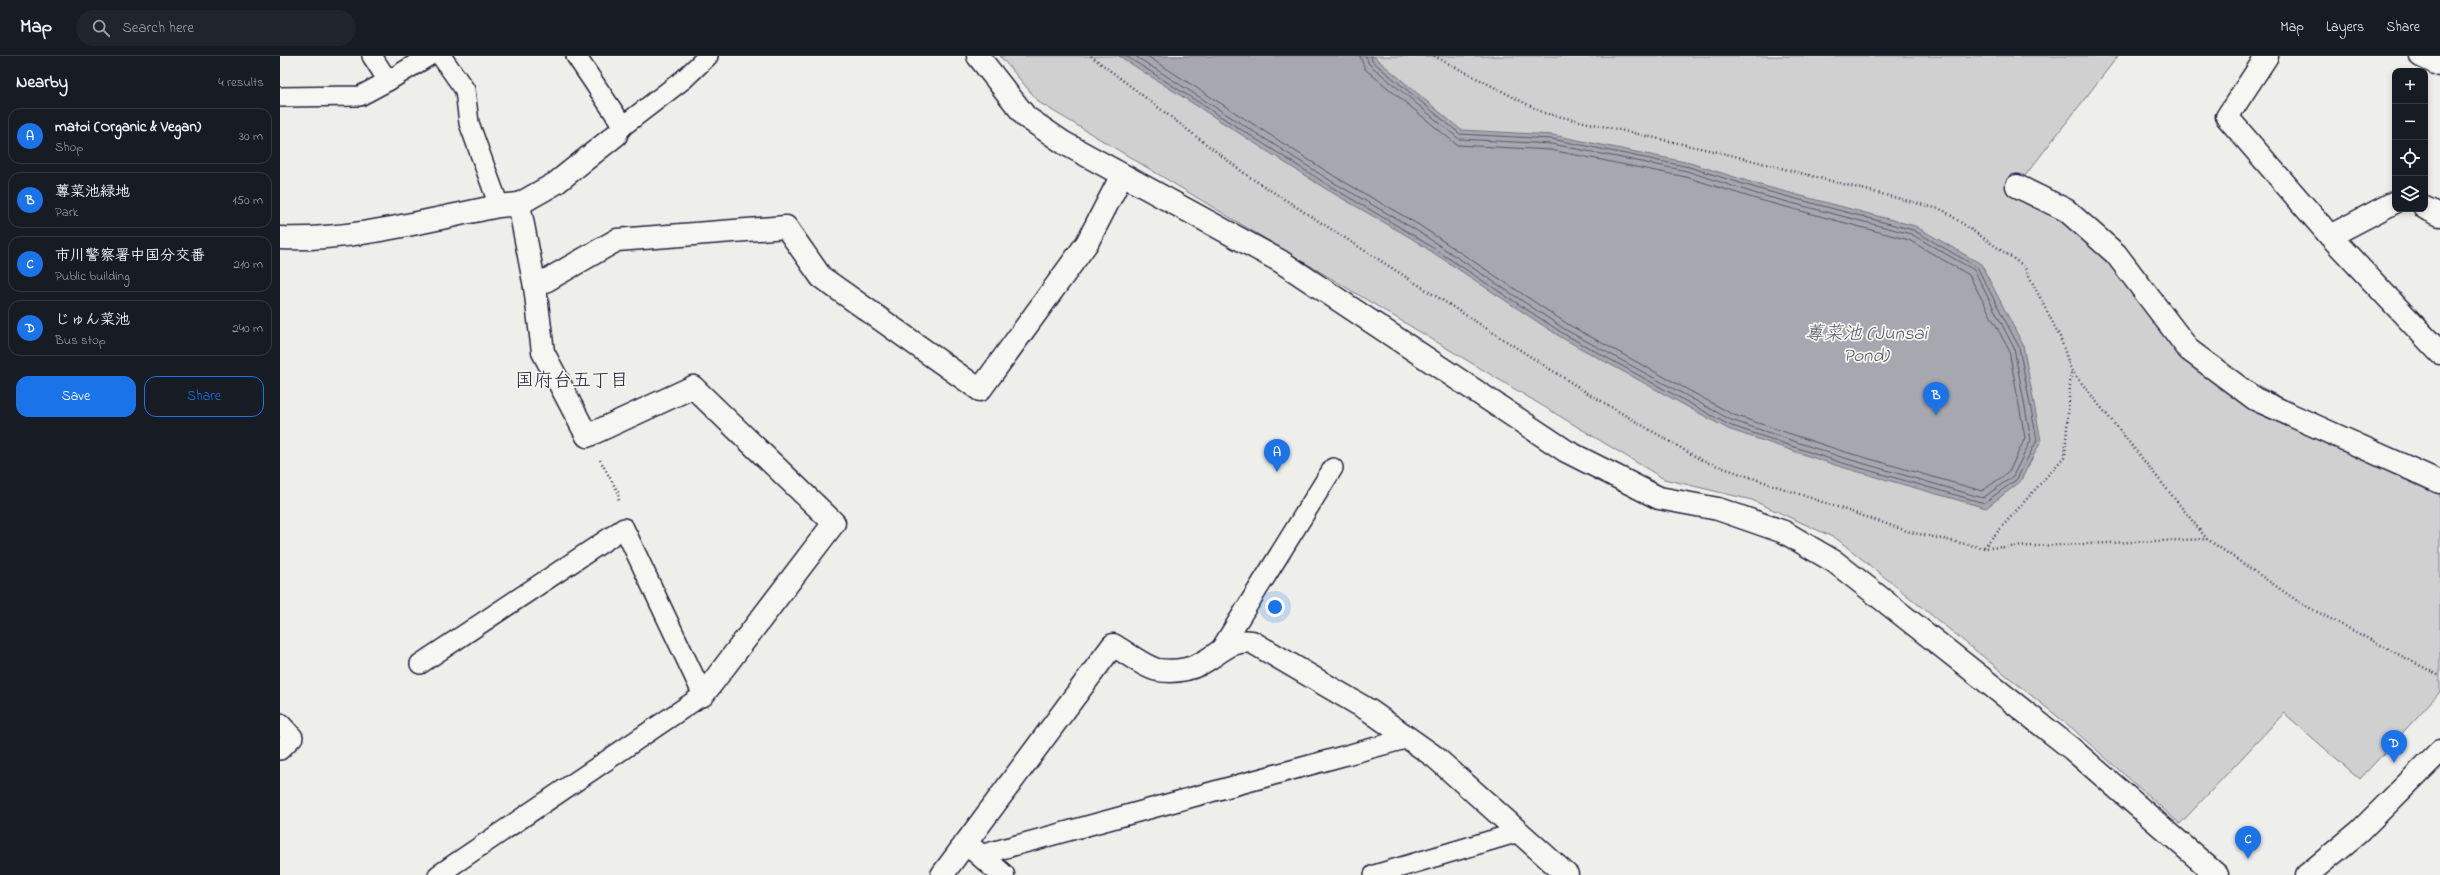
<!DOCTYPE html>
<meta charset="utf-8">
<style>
:root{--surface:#171b24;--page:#20242c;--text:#f1f3f6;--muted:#9ea1a6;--line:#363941;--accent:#1a73e8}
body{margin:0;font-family:"Indie Flower","Klee One",sans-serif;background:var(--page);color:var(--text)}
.controls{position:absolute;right:12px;top:12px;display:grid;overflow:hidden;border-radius:8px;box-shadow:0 2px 6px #0003}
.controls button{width:36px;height:36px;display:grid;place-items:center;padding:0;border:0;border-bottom:1px solid var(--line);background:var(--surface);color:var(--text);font:20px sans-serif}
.you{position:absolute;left:995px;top:551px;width:14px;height:14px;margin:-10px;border:3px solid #fff;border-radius:50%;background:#1a73e8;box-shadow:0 0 0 6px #1a73e833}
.badge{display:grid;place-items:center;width:26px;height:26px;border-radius:50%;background:var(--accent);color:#fff;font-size:13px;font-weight:700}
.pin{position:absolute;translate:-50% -33px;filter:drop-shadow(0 1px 2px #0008)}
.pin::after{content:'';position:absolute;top:21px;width:14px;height:12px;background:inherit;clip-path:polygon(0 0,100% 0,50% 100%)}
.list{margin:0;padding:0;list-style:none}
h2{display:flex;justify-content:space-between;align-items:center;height:52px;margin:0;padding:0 16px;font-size:17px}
h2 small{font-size:13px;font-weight:400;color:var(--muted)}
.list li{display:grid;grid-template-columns:26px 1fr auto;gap:12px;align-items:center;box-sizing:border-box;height:56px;margin:0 8px 8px;padding:0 8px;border:1px solid var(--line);border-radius:12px}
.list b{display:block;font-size:15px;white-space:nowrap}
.list p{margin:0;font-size:13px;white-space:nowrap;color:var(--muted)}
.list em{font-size:13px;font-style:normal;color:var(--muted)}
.actions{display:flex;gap:8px;padding:12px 16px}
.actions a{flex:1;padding:9px 0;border:1px solid var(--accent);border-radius:12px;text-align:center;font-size:14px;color:var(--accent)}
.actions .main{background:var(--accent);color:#fff}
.icon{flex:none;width:22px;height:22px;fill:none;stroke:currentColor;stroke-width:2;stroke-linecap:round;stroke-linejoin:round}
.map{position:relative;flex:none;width:2160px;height:819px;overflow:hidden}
header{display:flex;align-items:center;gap:24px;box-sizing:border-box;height:56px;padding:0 20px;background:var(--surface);border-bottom:1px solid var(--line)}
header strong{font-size:19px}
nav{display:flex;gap:22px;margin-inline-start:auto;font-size:14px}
.search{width:280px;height:36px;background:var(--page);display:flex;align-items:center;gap:10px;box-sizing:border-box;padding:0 14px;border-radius:22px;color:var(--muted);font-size:15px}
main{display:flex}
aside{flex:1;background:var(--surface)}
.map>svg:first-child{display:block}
</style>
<header>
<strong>Map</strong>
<div class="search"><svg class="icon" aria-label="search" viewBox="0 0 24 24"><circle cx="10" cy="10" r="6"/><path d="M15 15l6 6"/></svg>Search here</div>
<nav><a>Map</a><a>Layers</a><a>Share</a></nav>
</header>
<main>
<aside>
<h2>Nearby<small>4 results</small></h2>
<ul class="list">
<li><span class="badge">A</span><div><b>matoi (Organic &amp; Vegan)</b><p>Shop</p></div><em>30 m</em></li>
<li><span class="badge">B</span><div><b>蓴菜池緑地</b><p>Park</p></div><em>150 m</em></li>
<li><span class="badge">C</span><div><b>市川警察署中国分交番</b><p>Public building</p></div><em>210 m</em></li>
<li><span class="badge">D</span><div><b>じゅん菜池</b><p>Bus stop</p></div><em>240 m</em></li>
</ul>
<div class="actions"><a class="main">Save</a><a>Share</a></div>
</aside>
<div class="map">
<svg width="2160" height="819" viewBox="0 0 2160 819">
<rect width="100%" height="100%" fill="#eeeeeb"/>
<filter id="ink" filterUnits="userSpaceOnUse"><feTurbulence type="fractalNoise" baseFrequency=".025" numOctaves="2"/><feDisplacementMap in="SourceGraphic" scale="8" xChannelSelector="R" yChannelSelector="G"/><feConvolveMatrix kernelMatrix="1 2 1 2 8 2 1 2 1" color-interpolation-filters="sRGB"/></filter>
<g filter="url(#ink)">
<polygon fill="#d0d0d1" stroke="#797986" points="720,0 1838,0 1737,130 1786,154 1909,294 2160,423 2160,636 2080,723 2004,657 1900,768 1793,673 1557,483 1472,444 1384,423 760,47"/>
<polygon fill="#a7a7af" stroke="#727281" points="839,0 1093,0 1181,74 1273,79 1410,107 1480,129 1635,170 1701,208 1743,289 1761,385 1740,426 1706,452 1558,410 1448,373 1282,282 1131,182 1046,133"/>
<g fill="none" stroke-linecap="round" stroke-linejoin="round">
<g stroke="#575769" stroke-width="1">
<polyline points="846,0 1048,129 1133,179 1284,278 1449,369 1559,406 1704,447 1737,423 1757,384 1739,291 1697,211 1633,174 1479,133 1409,111 1272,83 1180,78 1092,5 1091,0"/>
<polyline points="855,0 1051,125 1136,174 1286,274 1451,364 1561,401 1703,442 1733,420 1751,384 1734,292 1694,214 1631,178 1477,138 1407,115 1272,88 1179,83 1089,8 1086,0"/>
<polyline points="867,0 1054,120 1139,169 1289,269 1454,359 1562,395 1702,435 1729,416 1745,382 1729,294 1689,219 1629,184 1476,143 1406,121 1271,94 1177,89 1085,13 1080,0"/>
</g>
<g stroke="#22223b" stroke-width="22">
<g id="lane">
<polyline points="92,0 108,25 149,0"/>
<polyline points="161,0 185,34 189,67 219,150"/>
<polyline points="296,0 343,70"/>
<polyline points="0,41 80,40 108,25"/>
<polyline points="336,79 343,70 404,23 428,0"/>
<polyline points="940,594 1053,412"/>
<polyline points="140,608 344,472 423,639 158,819"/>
<polyline points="0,667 13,681 0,694"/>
<polyline points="700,799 1129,682"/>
<polyline points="1094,819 1239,776"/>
</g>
</g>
<g stroke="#22223b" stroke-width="25">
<g id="street">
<polyline points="698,0 746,61 784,87 1000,205 1286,395 1379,442 1438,453 1504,476 1555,506 1792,693 1937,819"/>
<polyline points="1987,0 1947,61 2050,180 2160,297"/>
<polyline points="2141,0 2160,9"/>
<polyline points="1737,130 1786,154 1836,198 1909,294 1975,343 2160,426"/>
<polyline points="239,148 255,231 337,184 506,171 541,221 700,334 807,187 842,119"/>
<polyline points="2145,152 2160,159"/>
<polyline points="2050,180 2115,146"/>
<path d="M0 182C73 185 147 164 219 150L239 148 276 127 336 79"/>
<polyline points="255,231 263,296 307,380 413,331 554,467 423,639"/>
<polyline points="686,787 723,819"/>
<path d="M662 819 833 589C844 595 866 612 878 614 892 616 908 614 920 608 938 599 951 582 972 586L1090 655 1155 701 1287 819"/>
</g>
</g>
<g stroke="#22223b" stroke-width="25">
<polyline id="secondary" points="2027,819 2079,776 2160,695"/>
</g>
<g stroke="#22223b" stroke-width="2.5" stroke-dasharray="1 3" stroke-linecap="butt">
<polyline points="811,0 968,120 1309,338 1423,405 1630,476 1704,492 1927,483"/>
<polyline points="1154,0 1264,57 1451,99 1663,154 1744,210 1780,281 1791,314 1927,483 2022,548 2160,620"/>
<polyline points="320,404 338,436 339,446"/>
<polyline points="1704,491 1785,400 1791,315"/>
</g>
<use href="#lane" stroke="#f6f6f2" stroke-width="19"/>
<use href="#street" stroke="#f6f6f2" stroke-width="22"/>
<use href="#secondary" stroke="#f6f6f2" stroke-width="22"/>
</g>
</g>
<g text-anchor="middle" stroke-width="3.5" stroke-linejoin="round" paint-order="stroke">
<g font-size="19" font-style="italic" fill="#575769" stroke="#f6f6f2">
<text x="1586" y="283">蓴菜池 (Junsai<tspan x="1586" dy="22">Pond)</tspan></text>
</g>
<g font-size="19" fill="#22223b" stroke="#f6f6f2">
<text x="292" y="330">国府台五丁目</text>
</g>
</g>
</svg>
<div class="controls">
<button>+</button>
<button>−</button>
<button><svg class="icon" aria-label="locate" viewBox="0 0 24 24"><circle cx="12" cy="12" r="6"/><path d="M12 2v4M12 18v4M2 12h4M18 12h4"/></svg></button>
<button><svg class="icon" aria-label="layers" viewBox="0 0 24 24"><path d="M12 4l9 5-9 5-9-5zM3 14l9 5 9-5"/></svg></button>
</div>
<div class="you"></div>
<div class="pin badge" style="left:997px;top:416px">A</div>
<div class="pin badge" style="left:1656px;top:359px">B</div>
<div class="pin badge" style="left:1968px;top:803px">C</div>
<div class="pin badge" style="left:2114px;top:707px">D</div>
</div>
</main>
